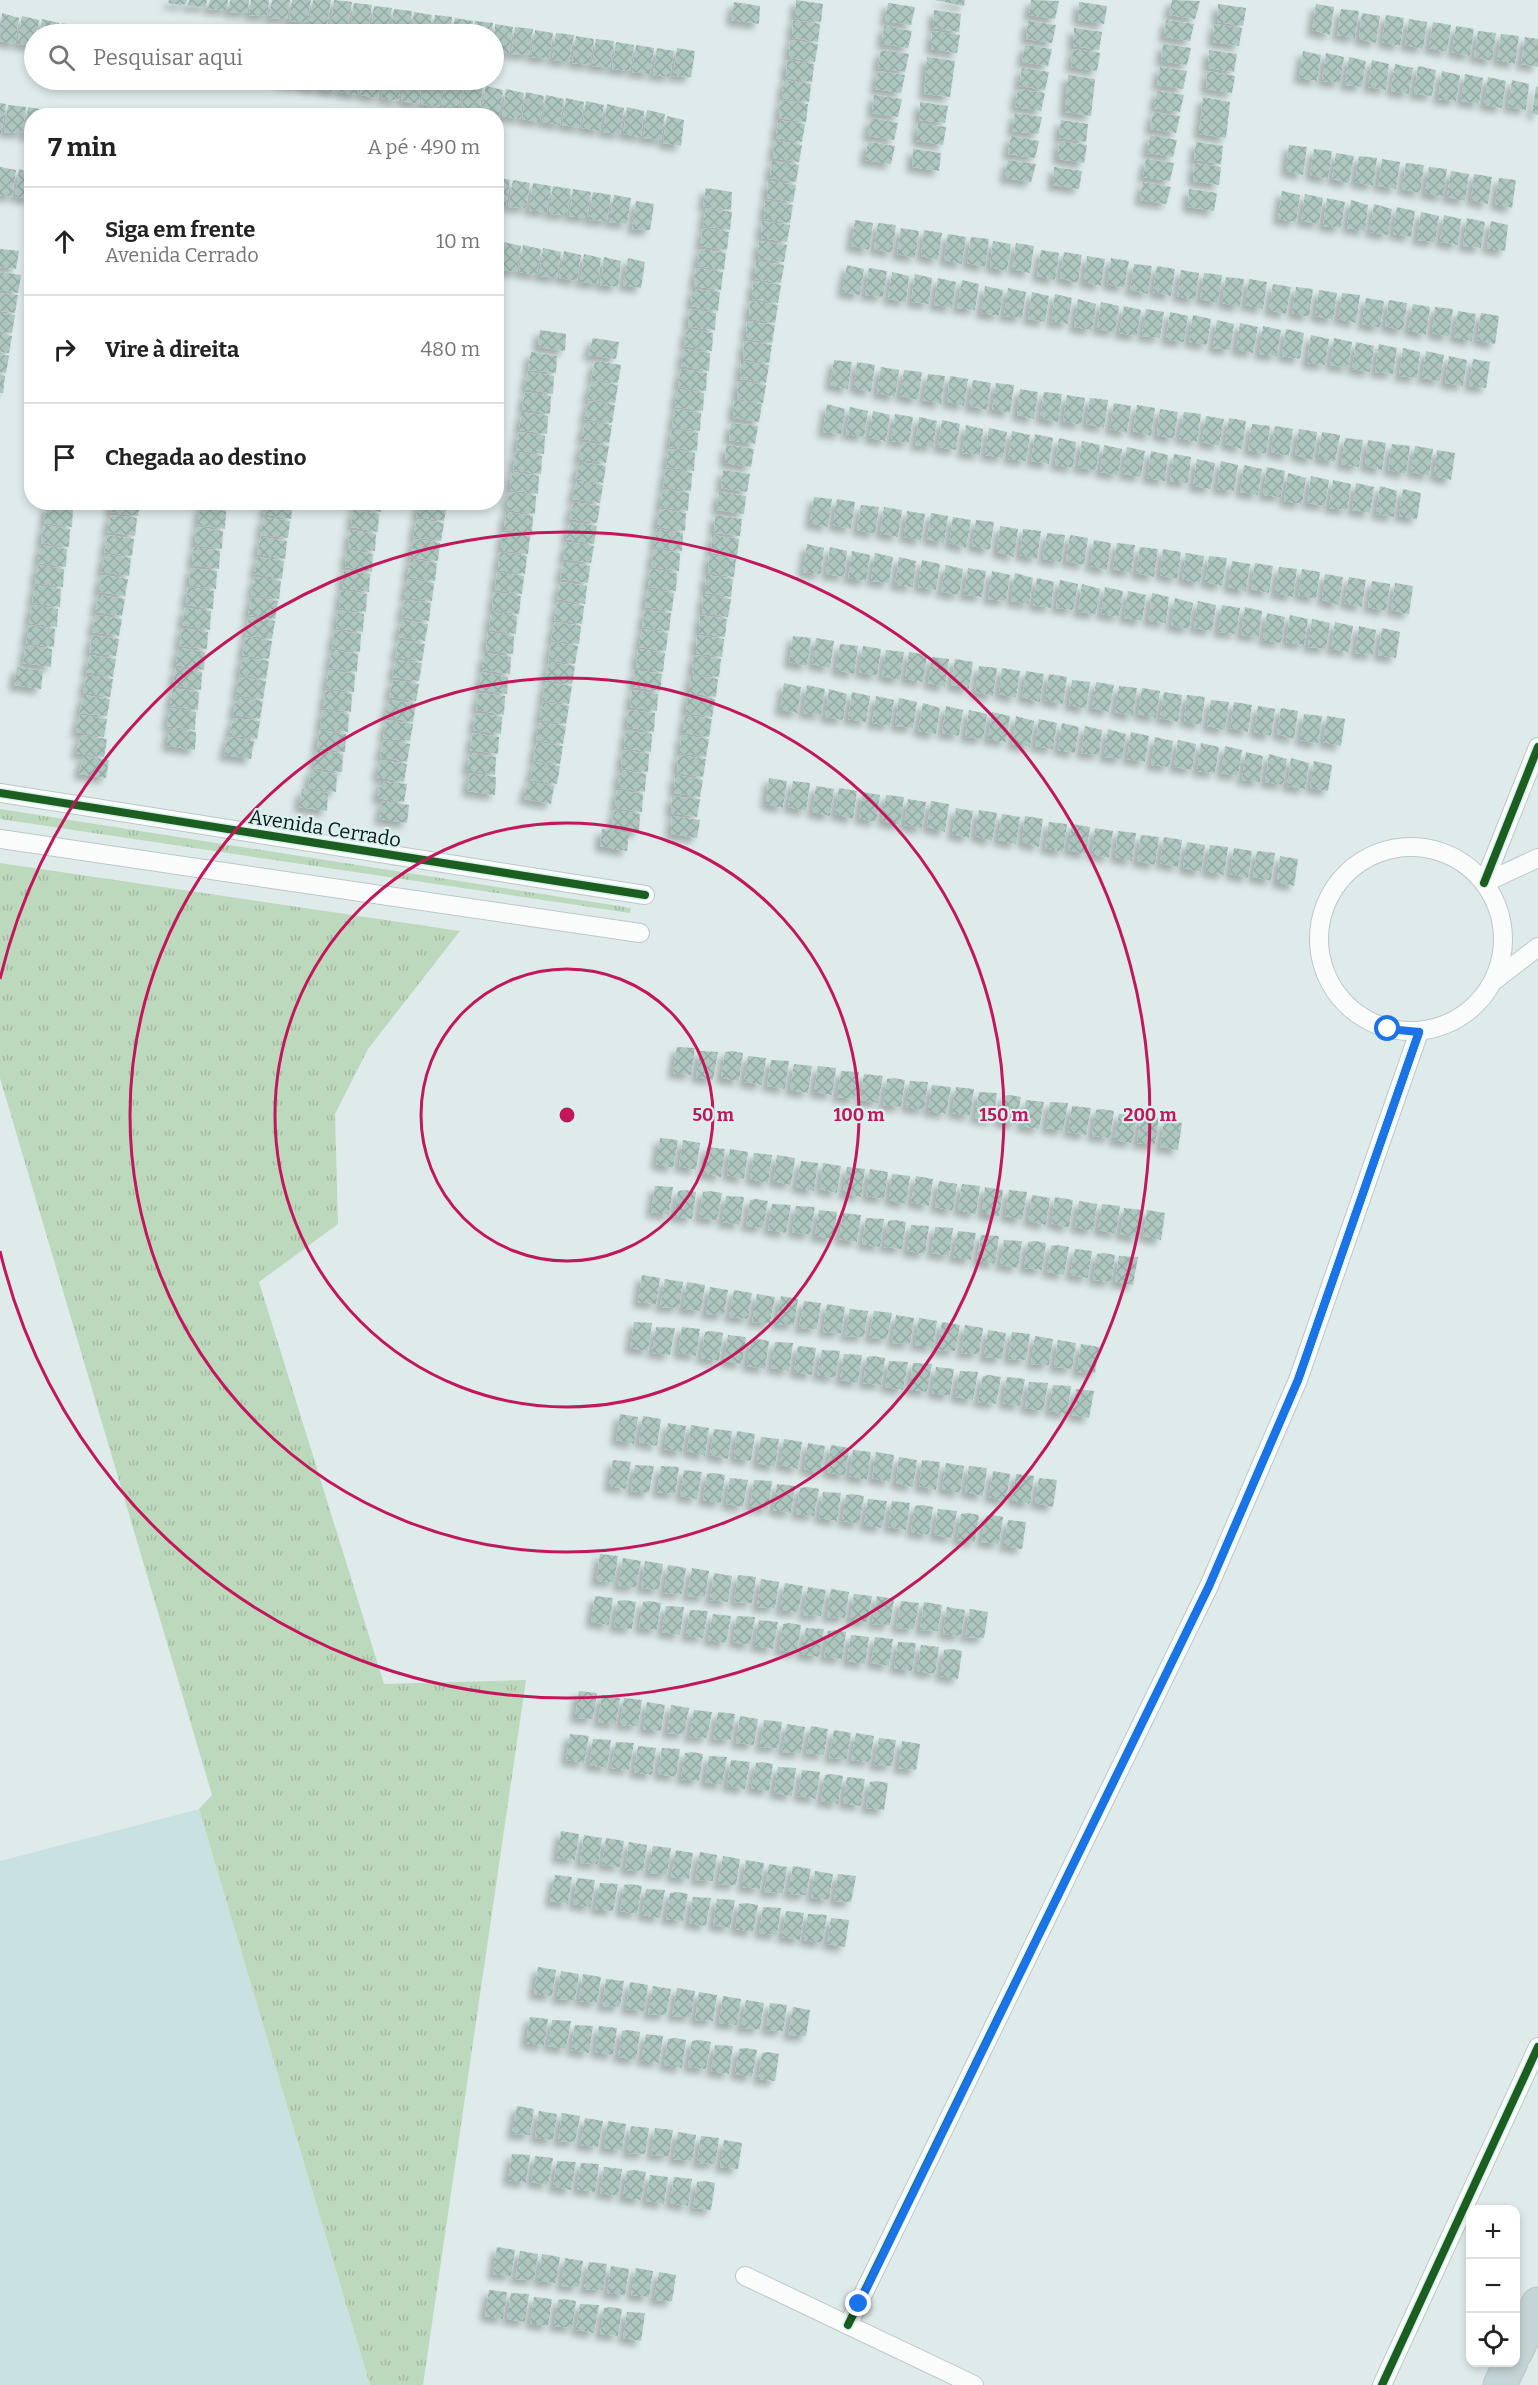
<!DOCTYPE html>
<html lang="pt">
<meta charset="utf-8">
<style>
:root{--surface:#fff;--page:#f6f6f6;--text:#222;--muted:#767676;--line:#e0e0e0}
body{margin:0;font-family:Bitter,serif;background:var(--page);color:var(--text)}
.controls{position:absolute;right:18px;bottom:18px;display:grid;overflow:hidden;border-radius:12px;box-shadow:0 3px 9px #0003}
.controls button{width:54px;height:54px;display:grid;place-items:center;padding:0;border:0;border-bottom:2px solid var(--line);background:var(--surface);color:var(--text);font:30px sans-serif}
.stop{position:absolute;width:18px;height:18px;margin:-14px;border:4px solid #1a73e8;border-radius:50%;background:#fff}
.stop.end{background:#1a73e8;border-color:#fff;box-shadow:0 2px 6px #0008}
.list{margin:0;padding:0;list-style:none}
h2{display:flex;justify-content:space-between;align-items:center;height:78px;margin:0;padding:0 24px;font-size:26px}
h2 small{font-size:20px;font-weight:400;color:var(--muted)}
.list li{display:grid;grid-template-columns:39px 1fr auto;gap:18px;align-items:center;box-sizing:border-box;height:108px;padding:0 24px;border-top:2px solid var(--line)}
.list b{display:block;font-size:22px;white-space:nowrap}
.list p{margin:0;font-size:20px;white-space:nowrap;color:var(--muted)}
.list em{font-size:20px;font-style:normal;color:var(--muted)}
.icon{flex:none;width:33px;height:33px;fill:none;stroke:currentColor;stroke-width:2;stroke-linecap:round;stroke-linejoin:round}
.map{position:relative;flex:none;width:1538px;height:2385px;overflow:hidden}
.search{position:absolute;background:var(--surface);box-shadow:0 3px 9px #0003;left:24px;top:24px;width:480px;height:66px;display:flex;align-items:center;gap:15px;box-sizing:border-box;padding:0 21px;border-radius:33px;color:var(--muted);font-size:22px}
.panel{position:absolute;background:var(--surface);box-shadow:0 3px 9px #0003;left:24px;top:108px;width:480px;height:402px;border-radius:24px}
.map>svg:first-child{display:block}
</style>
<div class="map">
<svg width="1538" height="2385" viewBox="0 0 1538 2385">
<defs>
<pattern id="grass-tufts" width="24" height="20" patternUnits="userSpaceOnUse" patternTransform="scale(1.5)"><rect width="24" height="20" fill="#bdd9bd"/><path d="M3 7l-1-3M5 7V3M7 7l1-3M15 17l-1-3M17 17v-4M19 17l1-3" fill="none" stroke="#a1baa2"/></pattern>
<pattern id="building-cross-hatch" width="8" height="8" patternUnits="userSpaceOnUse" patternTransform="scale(1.5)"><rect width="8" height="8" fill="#adc7bf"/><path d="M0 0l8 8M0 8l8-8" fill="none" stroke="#94aaa4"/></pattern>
<filter id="shadow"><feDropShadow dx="-5.5" dy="5.5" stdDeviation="3" flood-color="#0004"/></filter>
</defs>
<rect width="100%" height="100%" fill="#deebea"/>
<polygon fill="#c9e2e1" points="199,1809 370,2385 0,2385 0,1861"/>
<g fill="url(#grass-tufts)">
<polygon points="0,809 631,908 630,913 0,819"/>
<polygon points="0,863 460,931 368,1049 335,1114 338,1224 259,1282 384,1684 526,1680 423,2385 370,2385 199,1809 212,1795 0,1078"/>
</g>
<g fill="url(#building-cross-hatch)" filter="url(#shadow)">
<polygon points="169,0 187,0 186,4 180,5 168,3"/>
<polygon points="189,0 207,0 206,7 188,6"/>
<polygon points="210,0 228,0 227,10 208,9"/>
<polygon points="230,0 249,0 247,13 229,12"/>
<polygon points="251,0 269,0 267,16 249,15"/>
<polygon points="272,0 290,0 287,19 269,18"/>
<polygon points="292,0 311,0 307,22 289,21"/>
<polygon points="313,0 331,0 327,25 309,24"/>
<polygon points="334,0 352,2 347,28 330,27"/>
<polygon points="796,0 823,4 821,22 795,18"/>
<polygon points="935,0 965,0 964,6"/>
<polygon points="1031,0 1059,1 1055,19 1029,15"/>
<polygon points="1172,0 1200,1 1195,19 1169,15"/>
<polygon points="734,2 760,6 759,24 731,20"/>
<polygon points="1079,2 1107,6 1104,24 1078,20"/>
<polygon points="354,3 372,5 368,31 350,30"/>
<polygon points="888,3 915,7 911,25 885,21"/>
<polygon points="1218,4 1246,8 1243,26 1217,22"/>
<polygon points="1316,4 1334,7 1330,35 1312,30"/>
<polygon points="374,6 392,8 388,34 370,33"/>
<polygon points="394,9 412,11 409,34 390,34"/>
<polygon points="1341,9 1359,11 1355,38 1337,35"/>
<polygon points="934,10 961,14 959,32 933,28"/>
<polygon points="414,12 432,15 429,34 411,34"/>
<polygon points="2,13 19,18 15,44 0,41"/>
<polygon points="1362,13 1380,16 1376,43 1359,39"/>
<polygon points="435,15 452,17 450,34 432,34"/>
<polygon points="1386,15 1404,18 1400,46 1382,42"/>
<polygon points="22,16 39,20 37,34 34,34 34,46 17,44"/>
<polygon points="455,18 473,21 471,34 452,34"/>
<polygon points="42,19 59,23 58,34 40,34"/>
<polygon points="1409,19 1427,22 1423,49 1405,45"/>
<polygon points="793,20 820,24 818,42 792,38"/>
<polygon points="1166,20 1194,24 1190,41 1164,37"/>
<polygon points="475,21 493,23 491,34 473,34"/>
<polygon points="1028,21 1056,25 1052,43 1026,39"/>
<polygon points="1433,22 1451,25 1447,52 1429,48"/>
<polygon points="62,23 80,27 78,34 60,34"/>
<polygon points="495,24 513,27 509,53 494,52"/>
<polygon points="1214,24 1242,28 1239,46 1213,42"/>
<polygon points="82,25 100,30 99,34 81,34"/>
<polygon points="884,26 912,31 908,48 882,44"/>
<polygon points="1456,26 1474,29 1470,56 1452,52"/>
<polygon points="515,27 533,29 529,55 511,54"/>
<polygon points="1074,28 1102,32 1099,50 1073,46"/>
<polygon points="102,29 114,30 120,34 101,34"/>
<polygon points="535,30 553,33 549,59 531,57"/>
<polygon points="932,31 960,35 957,53 931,49"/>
<polygon points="1478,31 1496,33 1492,61 1474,57"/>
<polygon points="556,33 574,35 569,62 552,60"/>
<polygon points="1501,34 1519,36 1515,64 1497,60"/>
<polygon points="576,36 594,39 590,65 572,63"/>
<polygon points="1525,37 1538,39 1538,67 1521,64"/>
<polygon points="596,39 614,41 610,68 592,66"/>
<polygon points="790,40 818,44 815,62 789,58"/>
<polygon points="616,42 634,45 630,71 612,69"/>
<polygon points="1163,44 1191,48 1187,65 1161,61"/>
<polygon points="636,45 654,48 650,74 632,72"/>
<polygon points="1025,45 1052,49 1048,66 1022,62"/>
<polygon points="657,48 674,51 670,77 653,75"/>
<polygon points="677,48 695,51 691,77 673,76"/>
<polygon points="1073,49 1100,53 1097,71 1071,67"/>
<polygon points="881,50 909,54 905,72 878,68"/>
<polygon points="1209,50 1237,54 1234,72 1208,68"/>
<polygon points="1303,51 1321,55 1317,81 1299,78"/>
<polygon points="1326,53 1344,57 1340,83 1322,81"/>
<polygon points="927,57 955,61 950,97 924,94"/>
<polygon points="1349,57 1366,61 1362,87 1345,85"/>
<polygon points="787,60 814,64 812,82 786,78"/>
<polygon points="1372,60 1389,64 1386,90 1368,87"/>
<polygon points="1395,64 1413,68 1409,94 1391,91"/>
<polygon points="1418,66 1436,70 1432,96 1414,94"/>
<polygon points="1160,67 1187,71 1183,89 1157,85"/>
<polygon points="1022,68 1049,72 1045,90 1019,86"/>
<polygon points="878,71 905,75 901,93 875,89"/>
<polygon points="1207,71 1235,76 1232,93 1206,89"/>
<polygon points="1442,71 1460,75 1456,101 1438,99"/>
<polygon points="1465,74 1483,78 1479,104 1461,101"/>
<polygon points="1068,75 1095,79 1091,116 1065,112"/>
<polygon points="1488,77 1506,81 1502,108 1484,105"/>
<polygon points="280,80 298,80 298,86 280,83"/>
<polygon points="301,80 319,80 318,89 300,86"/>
<polygon points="322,80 340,80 338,92 320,89"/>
<polygon points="342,80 360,80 358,95 340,92"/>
<polygon points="363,80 381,80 378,98 360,95"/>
<polygon points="384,80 402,80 398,101 381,98"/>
<polygon points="404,80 422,80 419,104 401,101"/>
<polygon points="425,80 443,81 439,107 421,104"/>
<polygon points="445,80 463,84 459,110 441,107"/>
<polygon points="784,80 811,84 809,102 782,98"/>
<polygon points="1512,80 1529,84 1526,110 1508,107"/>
<polygon points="465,83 483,87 479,113 461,110"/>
<polygon points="486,86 503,90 499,116 481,113"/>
<polygon points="1536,86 1538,87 1538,115 1532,114"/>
<polygon points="506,89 524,93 520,119 502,116"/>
<polygon points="1018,89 1045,93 1041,111 1015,107"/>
<polygon points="1157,91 1184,95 1180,112 1154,108"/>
<polygon points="526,92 544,96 540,122 522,119"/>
<polygon points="546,95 564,99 560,125 542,122"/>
<polygon points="874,95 902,99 898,117 872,113"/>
<polygon points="1203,97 1230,102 1226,138 1199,134 1201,116 1216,118 1201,115"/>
<polygon points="566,98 584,102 580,128 562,125"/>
<polygon points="781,100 808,104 806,122 779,118"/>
<polygon points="586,101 604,105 600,131 582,128"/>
<polygon points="920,102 948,106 945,123 919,120"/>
<polygon points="0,103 6,104 1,134 0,134"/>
<polygon points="607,104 624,108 620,134 603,132"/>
<polygon points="8,105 26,107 22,133 4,132"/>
<polygon points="28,107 46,110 45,116 32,116 32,136 24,135"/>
<polygon points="627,107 644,111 641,137 623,134"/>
<polygon points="647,110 665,114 661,140 643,138"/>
<polygon points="48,111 66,113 66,116 48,116"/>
<polygon points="1153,112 1180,116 1176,133 1150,129"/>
<polygon points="1015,113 1042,117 1038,134 1012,131"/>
<polygon points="667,116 684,120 681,146 663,143"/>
<polygon points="871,118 898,123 894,140 868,136"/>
<polygon points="778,120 805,124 802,142 776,138"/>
<polygon points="1061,120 1088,124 1086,142 1059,138"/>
<polygon points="918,123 946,127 943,145 917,141"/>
<polygon points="1150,135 1177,140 1173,157 1147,153"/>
<polygon points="1011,136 1039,141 1035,158 1008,154"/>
<polygon points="775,140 802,145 799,162 773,158"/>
<polygon points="1059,141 1087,145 1084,163 1058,159"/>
<polygon points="868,142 895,146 891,164 865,160"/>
<polygon points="1196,142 1223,146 1221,164 1194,160"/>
<polygon points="1289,145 1307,147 1303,175 1286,171"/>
<polygon points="913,149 941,153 939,171 912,167"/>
<polygon points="1314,149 1332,151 1328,179 1310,175"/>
<polygon points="1336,153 1354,156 1349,183 1332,179"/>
<polygon points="1359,156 1377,158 1373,186 1355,182"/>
<polygon points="1146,159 1174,163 1170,181 1143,177"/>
<polygon points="1382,159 1400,162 1396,189 1378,186"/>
<polygon points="1008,160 1036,164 1031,182 1005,178"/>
<polygon points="772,161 799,165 796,182 770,178"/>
<polygon points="1194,163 1221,167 1219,185 1193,181"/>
<polygon points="1406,163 1424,165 1420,193 1402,189"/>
<polygon points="0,167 16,170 12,197 0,195"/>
<polygon points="1054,167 1082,171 1079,189 1053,185"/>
<polygon points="1429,167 1447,169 1443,197 1425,193"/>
<polygon points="19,169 32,173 32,199 15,197"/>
<polygon points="1451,171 1469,174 1465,201 1447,197"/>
<polygon points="1474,174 1492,177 1488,204 1471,200"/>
<polygon points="496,177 510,180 506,206 496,206"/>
<polygon points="1499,178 1516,180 1512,208 1495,204"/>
<polygon points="513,180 530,183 526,208 508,207"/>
<polygon points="768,181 796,185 793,202 767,198"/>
<polygon points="1143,182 1171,187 1166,204 1140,200"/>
<polygon points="533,183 551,186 547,212 529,210"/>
<polygon points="553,186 571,189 567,215 549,214"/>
<polygon points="706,188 732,192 731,210 703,206"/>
<polygon points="573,189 591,192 587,218 569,216"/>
<polygon points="1189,189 1217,193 1214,211 1188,207"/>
<polygon points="1282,191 1300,195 1296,222 1278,219"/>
<polygon points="593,192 611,195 607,221 589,220"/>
<polygon points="1305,194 1323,198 1319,224 1301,221"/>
<polygon points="614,195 631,198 627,224 609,222"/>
<polygon points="1327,198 1345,202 1341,228 1323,226"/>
<polygon points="765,200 793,205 790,223 764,219"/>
<polygon points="1351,200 1368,205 1365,231 1347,228"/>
<polygon points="636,201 654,204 650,230 632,229"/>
<polygon points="1374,204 1392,209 1388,235 1370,232"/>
<polygon points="1397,207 1415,211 1411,237 1393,234"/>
<polygon points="706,208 732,212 730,230 703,226"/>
<polygon points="1421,212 1439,216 1435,242 1417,240"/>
<polygon points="1444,215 1461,219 1458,245 1440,242"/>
<polygon points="1467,218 1485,222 1481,248 1463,246"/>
<polygon points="855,220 873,223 869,250 851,246"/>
<polygon points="762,221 790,225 787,242 761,238"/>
<polygon points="1491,221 1508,225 1505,251 1487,248"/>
<polygon points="878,223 896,225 892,253 874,249"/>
<polygon points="703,228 729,232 727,250 700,246"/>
<polygon points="901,228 919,231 915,258 897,254"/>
<polygon points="924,230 942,233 938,260 921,256"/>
<polygon points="948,234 966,237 962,264 944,260"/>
<polygon points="971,237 989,239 985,267 967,263"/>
<polygon points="759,241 787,245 784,262 758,259"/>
<polygon points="993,241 1011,244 1007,271 990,267"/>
<polygon points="503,242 521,246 517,272 499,270"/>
<polygon points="1016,243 1034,246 1030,273 1012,269"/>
<polygon points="523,245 541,249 537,275 519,272"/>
<polygon points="543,248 561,252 557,278 539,276"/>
<polygon points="0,249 19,251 16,269 0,267"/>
<polygon points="700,249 726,253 724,270 697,266"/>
<polygon points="1041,250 1059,253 1055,280 1037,276"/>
<polygon points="564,251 581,255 577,281 559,278"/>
<polygon points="1064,252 1082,255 1078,283 1060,278"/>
<polygon points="584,254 601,258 598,284 580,282"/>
<polygon points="1087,256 1105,259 1101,286 1084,282"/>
<polygon points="604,257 621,261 618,287 600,285"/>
<polygon points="628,258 645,262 641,288 623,285"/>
<polygon points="1111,258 1129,261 1124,288 1107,284"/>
<polygon points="756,261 784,265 781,283 755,279"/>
<polygon points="1134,264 1152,266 1148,294 1130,290"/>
<polygon points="847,265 864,269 860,295 842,292"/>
<polygon points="1157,266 1175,269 1171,296 1153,292"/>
<polygon points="696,268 723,272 721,290 694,286"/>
<polygon points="869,268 887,271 883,297 865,295"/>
<polygon points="1181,270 1199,273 1195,300 1177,296"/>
<polygon points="0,272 21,275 18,293 0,290"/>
<polygon points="892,272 909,276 906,302 888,299"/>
<polygon points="1204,273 1222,275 1218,303 1200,299"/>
<polygon points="915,274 932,278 929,304 911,302"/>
<polygon points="1226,277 1244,279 1240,307 1222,303"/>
<polygon points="938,278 956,282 952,308 934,305"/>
<polygon points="1249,279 1267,282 1263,309 1245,305"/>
<polygon points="962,280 979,284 975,310 957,308"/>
<polygon points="753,281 781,285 778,303 752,299"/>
<polygon points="1273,284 1291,287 1286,314 1269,310"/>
<polygon points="985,286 1003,290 999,316 981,313"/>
<polygon points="1296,287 1313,289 1309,317 1292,313"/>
<polygon points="1008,288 1026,292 1022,318 1004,316"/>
<polygon points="693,289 720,292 718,311 691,306"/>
<polygon points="1319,290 1337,293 1333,320 1315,316"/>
<polygon points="1032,292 1049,296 1045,322 1028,319"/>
<polygon points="0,293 18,295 15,313 0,311"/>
<polygon points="1342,293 1360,295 1356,323 1338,319"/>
<polygon points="1055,294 1072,298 1068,324 1051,322"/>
<polygon points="1366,298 1384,301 1380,328 1362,324"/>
<polygon points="1078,299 1096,304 1092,330 1074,327"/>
<polygon points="1389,300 1407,303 1403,331 1385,326"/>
<polygon points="750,301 778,305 775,323 749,319"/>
<polygon points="1101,302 1119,306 1115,332 1097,329"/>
<polygon points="1413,304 1430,307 1426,335 1408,330"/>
<polygon points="1124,306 1141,310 1137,336 1119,333"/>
<polygon points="1435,307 1453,309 1449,337 1432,333"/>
<polygon points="690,309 716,313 715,330 688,327"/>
<polygon points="1146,309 1164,312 1160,338 1142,336"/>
<polygon points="1458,311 1476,314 1472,341 1454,337"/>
<polygon points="1170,312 1188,316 1184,342 1166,340"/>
<polygon points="0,313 15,315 12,333 0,331"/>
<polygon points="1481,313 1499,316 1495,344 1477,340"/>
<polygon points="1193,315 1211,319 1207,345 1189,342"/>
<polygon points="1217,320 1234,324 1230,350 1213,348"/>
<polygon points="747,321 775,325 772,343 746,339"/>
<polygon points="1240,323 1258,327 1253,353 1236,350"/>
<polygon points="1263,326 1281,330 1277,356 1259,354"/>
<polygon points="687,329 713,333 712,351 684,346"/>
<polygon points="1286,329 1304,333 1300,359 1282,356"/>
<polygon points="540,330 566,334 565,351 538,347"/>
<polygon points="0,334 12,336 9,353 0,352"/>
<polygon points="1311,335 1329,339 1325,365 1307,363"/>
<polygon points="593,338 619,342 616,359 588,355"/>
<polygon points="1334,338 1352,342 1348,368 1330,365"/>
<polygon points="744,341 772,345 769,363 743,359"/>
<polygon points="1356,342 1374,346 1370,372 1352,369"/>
<polygon points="1379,344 1397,348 1393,374 1375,372"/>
<polygon points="1403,348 1420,352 1417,378 1399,376"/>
<polygon points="684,349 710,353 709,371 681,366"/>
<polygon points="1426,351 1444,355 1440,381 1422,378"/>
<polygon points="531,352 557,356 556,373 528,370"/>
<polygon points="0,354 9,356 6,373 0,372"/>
<polygon points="1449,356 1467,360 1463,386 1445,383"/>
<polygon points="1473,359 1490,362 1486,388 1469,386"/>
<polygon points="834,360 852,362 848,389 830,385"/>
<polygon points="595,361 621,365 618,383 591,379"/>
<polygon points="741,361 769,365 766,383 740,379"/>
<polygon points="857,362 875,365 871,392 854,388"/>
<polygon points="881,367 899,370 895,397 877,393"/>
<polygon points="681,369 707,373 706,391 678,387"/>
<polygon points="904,370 922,372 918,400 900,396"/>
<polygon points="528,372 554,376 553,394 525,389"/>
<polygon points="928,374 945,376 941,404 923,400"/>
<polygon points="0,375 5,376 3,393 0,393"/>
<polygon points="950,376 968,379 964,406 947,402"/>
<polygon points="973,380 991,383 987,410 969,406"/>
<polygon points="592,381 618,385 615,403 587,399"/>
<polygon points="738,381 766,385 763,403 737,399"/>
<polygon points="996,383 1014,385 1010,413 992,409"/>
<polygon points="678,389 704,393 703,411 675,407"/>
<polygon points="1020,389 1038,392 1034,419 1017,415"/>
<polygon points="525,392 551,396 550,414 522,409"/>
<polygon points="1044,392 1062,394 1058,422 1040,418"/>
<polygon points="1067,395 1085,398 1081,425 1063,421"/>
<polygon points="1090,398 1108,400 1104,428 1086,424"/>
<polygon points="734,400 762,404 759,422 733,418"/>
<polygon points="589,401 615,405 612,423 584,419"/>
<polygon points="1114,403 1131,406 1127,433 1110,429"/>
<polygon points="827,404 845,409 841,434 823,432"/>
<polygon points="1137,405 1155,408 1151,436 1133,431"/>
<polygon points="850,407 868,411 864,437 846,434"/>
<polygon points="675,409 701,413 700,431 672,427"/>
<polygon points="1160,409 1178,412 1174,439 1157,435"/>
<polygon points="873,411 890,415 886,441 869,438"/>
<polygon points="522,412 548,416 547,434 519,430"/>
<polygon points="1184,412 1201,414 1197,442 1179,438"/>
<polygon points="895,414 913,417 909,443 891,441"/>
<polygon points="1206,416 1224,419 1219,446 1202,442"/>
<polygon points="919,417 937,421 933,447 915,445"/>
<polygon points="1229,418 1246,421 1242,449 1225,444"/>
<polygon points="942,420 960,424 956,450 938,447"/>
<polygon points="586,421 612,425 609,443 581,439"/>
<polygon points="731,423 758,426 755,444 729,440"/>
<polygon points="1252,424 1270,426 1266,454 1248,450"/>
<polygon points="966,425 983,429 980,455 962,453"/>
<polygon points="1275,426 1293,429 1289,456 1271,452"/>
<polygon points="989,428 1007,432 1003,458 985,455"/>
<polygon points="672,429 698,433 697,451 669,447"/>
<polygon points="1299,429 1317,432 1313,460 1295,455"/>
<polygon points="1012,431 1030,435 1026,461 1008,459"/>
<polygon points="519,432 545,436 544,454 516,450"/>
<polygon points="1322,432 1340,435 1335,462 1318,458"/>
<polygon points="1035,434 1053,438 1049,464 1031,461"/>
<polygon points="1059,438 1076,442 1073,468 1055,465"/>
<polygon points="1345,438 1363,440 1359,467 1341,464"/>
<polygon points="1368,440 1386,443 1382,470 1365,466"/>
<polygon points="1082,441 1100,445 1096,470 1078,468"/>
<polygon points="583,442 609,446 606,463 578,459"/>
<polygon points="1392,444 1410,446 1406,474 1388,470"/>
<polygon points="726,445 754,449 751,467 725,463"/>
<polygon points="1104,445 1122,449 1118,475 1100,472"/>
<polygon points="1415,446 1433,449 1429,476 1411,472"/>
<polygon points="1127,447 1145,451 1141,477 1123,474"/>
<polygon points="669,449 695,453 694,471 666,467"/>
<polygon points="1437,450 1455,453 1451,480 1434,476"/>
<polygon points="1151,451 1168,455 1165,481 1147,478"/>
<polygon points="516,452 542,456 541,474 513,470"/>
<polygon points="1174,454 1191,457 1188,483 1170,481"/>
<polygon points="1197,459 1215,463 1211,489 1193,486"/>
<polygon points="1221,461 1238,465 1234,491 1217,489"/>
<polygon points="580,462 606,466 603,483 575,479"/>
<polygon points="1244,465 1262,469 1258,495 1240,492"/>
<polygon points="1267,467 1285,471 1281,497 1263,495"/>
<polygon points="666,469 692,473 691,491 663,487"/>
<polygon points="723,470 750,474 747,492 721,488"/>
<polygon points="512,472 539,476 538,494 510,490"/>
<polygon points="1288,473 1306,478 1302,504 1284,501"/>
<polygon points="1311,476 1329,480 1325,506 1307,503"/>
<polygon points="1333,480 1351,484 1347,510 1329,508"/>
<polygon points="577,481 603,485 600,503 572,499"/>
<polygon points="1356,483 1374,487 1370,513 1352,510"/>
<polygon points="1380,486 1397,491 1394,517 1376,514"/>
<polygon points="663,489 689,493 688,511 660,507"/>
<polygon points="1403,489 1421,493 1417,519 1399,516"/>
<polygon points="509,492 536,496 535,514 507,510"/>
<polygon points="719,492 746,496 744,514 717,510"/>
<polygon points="814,497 832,499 828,527 810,523"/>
<polygon points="837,499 855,502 851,529 833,525"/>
<polygon points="111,502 140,502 138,516 110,512"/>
<polygon points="201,502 229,502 228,509 201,505"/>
<polygon points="267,502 293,502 291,519 263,514"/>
<polygon points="355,502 383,502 381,512 354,507"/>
<polygon points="420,502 447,503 444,521 416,517"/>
<polygon points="574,502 600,506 597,523 569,519"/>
<polygon points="47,505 73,509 72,527 44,523"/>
<polygon points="861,505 879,507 875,534 857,530"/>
<polygon points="200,507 226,511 225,529 198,525"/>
<polygon points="884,507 902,510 898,537 880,533"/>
<polygon points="660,509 686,513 685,531 657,527"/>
<polygon points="353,510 379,514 378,532 351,527"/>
<polygon points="907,511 925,514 921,541 904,537"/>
<polygon points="506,512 533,516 532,534 504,530"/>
<polygon points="931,513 948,516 944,543 927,539"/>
<polygon points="111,515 137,518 135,536 107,532"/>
<polygon points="715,515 742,519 740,536 714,533"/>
<polygon points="264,517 290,521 288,538 260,535"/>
<polygon points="953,517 971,520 966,548 949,543"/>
<polygon points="417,519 444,523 441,541 413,537"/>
<polygon points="976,520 994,522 990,550 972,546"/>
<polygon points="570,522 597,526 594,544 566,539"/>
<polygon points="44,525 70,529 69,547 41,543"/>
<polygon points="1000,526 1018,529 1014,557 997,552"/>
<polygon points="197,527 223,531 222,549 195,545"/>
<polygon points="657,529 683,533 682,551 654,547"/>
<polygon points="1023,529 1041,531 1037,559 1020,555"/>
<polygon points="350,530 376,534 375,551 348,548"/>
<polygon points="503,532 530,536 528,554 501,550"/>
<polygon points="1047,533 1065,535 1061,562 1043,559"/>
<polygon points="108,535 134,539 132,556 104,552"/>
<polygon points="712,535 739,539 737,557 711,553"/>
<polygon points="1070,535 1088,538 1084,565 1066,561"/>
<polygon points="261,537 287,541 285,559 257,554"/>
<polygon points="414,539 440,543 438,561 410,557"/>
<polygon points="1094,540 1111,543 1107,570 1090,566"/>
<polygon points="567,542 594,546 591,563 563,559"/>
<polygon points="1117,543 1135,545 1131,573 1113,569"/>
<polygon points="807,544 824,548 821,574 803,572"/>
<polygon points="41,545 67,549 66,567 38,563"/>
<polygon points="194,547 220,551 219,569 192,565"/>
<polygon points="830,547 847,551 844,577 826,574"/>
<polygon points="1140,547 1158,549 1154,577 1136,573"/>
<polygon points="654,549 680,553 679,571 651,567"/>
<polygon points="1163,549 1181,552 1177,579 1160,575"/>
<polygon points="347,550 373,554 372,572 345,567"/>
<polygon points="852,551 870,555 866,581 848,578"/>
<polygon points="500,552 527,556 525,574 498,570"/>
<polygon points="875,553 893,557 889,583 871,581"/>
<polygon points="1186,553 1204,556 1200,583 1182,579"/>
<polygon points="105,554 131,558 129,576 101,572"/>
<polygon points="709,555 736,559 734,577 708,573"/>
<polygon points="1209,556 1227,558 1222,586 1205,582"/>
<polygon points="258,557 284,561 282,579 254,574"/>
<polygon points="899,557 916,561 913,587 895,585"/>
<polygon points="411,559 437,563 435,581 407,577"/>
<polygon points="922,560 940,564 936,590 918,587"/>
<polygon points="1232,561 1250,564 1246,591 1228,587"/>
<polygon points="564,562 590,566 588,583 560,579"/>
<polygon points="1255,563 1273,566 1269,593 1251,589"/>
<polygon points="38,565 64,569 63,587 35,583"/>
<polygon points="946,565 963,569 959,595 941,592"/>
<polygon points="1279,567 1297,569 1293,597 1275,593"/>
<polygon points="191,568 217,571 216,589 189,585"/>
<polygon points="968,568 986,571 982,597 964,595"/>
<polygon points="651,569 677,573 676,591 648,587"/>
<polygon points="1302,569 1320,572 1316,599 1298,595"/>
<polygon points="344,570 370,574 369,592 342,588"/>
<polygon points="992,571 1010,575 1006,601 988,599"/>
<polygon points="497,572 524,576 522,594 495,590"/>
<polygon points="1015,573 1033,578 1029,604 1011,601"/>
<polygon points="1325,574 1343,577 1339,605 1322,600"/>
<polygon points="102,575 128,579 125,596 98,592"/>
<polygon points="706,575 733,579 731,597 705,593"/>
<polygon points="255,577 281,581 279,599 251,595"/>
<polygon points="1349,577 1366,580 1362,607 1344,603"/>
<polygon points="1037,578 1054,582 1051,608 1033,605"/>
<polygon points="408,579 434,583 432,601 404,597"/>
<polygon points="1060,580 1078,584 1073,610 1056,608"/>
<polygon points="1372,581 1390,584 1386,611 1368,607"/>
<polygon points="561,582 587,586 585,604 557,599"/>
<polygon points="1395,583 1413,586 1409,614 1391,610"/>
<polygon points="1082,584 1100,589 1096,614 1078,612"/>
<polygon points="35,585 61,589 60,607 32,603"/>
<polygon points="188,587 214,591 213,609 186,605"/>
<polygon points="1105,587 1123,591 1119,617 1101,614"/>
<polygon points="648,589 674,593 672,611 645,607"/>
<polygon points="341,590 367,594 366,612 339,608"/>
<polygon points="1128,591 1146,595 1142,621 1124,618"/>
<polygon points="494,592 521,596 519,614 492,610"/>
<polygon points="1152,593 1169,597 1166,623 1148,621"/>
<polygon points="99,595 125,599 122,616 95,612"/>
<polygon points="703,595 731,599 728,617 702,613"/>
<polygon points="252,597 278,601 275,619 248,615"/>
<polygon points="1175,598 1193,603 1189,629 1171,626"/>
<polygon points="405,600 431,603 429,621 401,617"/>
<polygon points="1198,601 1216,605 1212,631 1194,628"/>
<polygon points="558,602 584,606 582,624 554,620"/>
<polygon points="32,605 58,609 57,627 29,623"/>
<polygon points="1222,605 1240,608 1236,634 1218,632"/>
<polygon points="1245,607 1262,611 1259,637 1241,635"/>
<polygon points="185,608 211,611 210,630 182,625"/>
<polygon points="338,610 364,614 363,632 336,628"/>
<polygon points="645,610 671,613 669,631 642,627"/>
<polygon points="491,612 517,616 516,634 489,630"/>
<polygon points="1267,613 1285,617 1281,643 1263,640"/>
<polygon points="96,615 122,619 119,636 92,632"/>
<polygon points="700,615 727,619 725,637 699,633"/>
<polygon points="1290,615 1308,619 1304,645 1286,642"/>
<polygon points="249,617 275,621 272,639 245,635"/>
<polygon points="1312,619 1330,623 1326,649 1308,647"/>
<polygon points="402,620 428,624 425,641 398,637"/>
<polygon points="555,622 581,626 579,644 551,640"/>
<polygon points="1335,622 1353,626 1349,652 1331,649"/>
<polygon points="29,625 55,629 54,647 26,643"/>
<polygon points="1359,626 1376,630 1373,655 1355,653"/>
<polygon points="182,628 208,632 207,649 179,646"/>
<polygon points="1382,628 1400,632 1396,658 1378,655"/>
<polygon points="642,629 668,633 666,651 639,647"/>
<polygon points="335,630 361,634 360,652 332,648"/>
<polygon points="488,632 514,636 513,654 486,650"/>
<polygon points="93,635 119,639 116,656 89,652"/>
<polygon points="697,635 724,639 722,657 696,653"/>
<polygon points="793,636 811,638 807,666 789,662"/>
<polygon points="246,637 272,641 269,659 242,655"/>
<polygon points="816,638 834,641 830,668 812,664"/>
<polygon points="399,640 425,644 422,661 395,657"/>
<polygon points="552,642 578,646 575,664 548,660"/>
<polygon points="840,644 858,646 854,674 836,670"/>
<polygon points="26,645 52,649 51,667 23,663"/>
<polygon points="863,646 881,649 877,676 859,672"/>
<polygon points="179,648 205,652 204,670 176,665"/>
<polygon points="638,649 665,653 663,672 636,667"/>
<polygon points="332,650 358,654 357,672 329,668"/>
<polygon points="886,650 904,652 900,680 882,676"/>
<polygon points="909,652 927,655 923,682 905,679"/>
<polygon points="485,653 511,657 510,674 482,670"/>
<polygon points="90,655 116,659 113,677 86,672"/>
<polygon points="694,655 721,659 719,677 692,673"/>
<polygon points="243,657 269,661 266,679 239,675"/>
<polygon points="932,657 949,659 945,687 928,683"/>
<polygon points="955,659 973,662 969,689 951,685"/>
<polygon points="396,660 422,663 419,681 392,677"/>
<polygon points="549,662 575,666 572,684 545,680"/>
<polygon points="979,666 997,668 993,696 975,692"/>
<polygon points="17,667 43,671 41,689 14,685"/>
<polygon points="176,668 202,672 201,690 173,685"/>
<polygon points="1002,668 1020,671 1016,698 999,694"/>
<polygon points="329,670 355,674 354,692 326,688"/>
<polygon points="635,670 662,674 660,691 633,687"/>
<polygon points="1026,671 1044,674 1040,702 1022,697"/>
<polygon points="482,672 508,677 507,694 479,690"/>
<polygon points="1049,674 1067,677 1063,704 1045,700"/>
<polygon points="87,675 113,679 110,697 83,692"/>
<polygon points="691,675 718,679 716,697 689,693"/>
<polygon points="240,677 266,681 263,699 236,695"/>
<polygon points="393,680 419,684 416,701 389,697"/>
<polygon points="1072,680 1090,682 1086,709 1069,705"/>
<polygon points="546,682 572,686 569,704 542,700"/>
<polygon points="1096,682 1114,685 1109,712 1092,708"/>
<polygon points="784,683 801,687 798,713 780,710"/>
<polygon points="807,685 825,689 821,715 803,713"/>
<polygon points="1119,686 1137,688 1133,716 1115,712"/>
<polygon points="173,688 199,692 198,710 170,706"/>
<polygon points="1142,688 1160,691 1156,718 1138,714"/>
<polygon points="829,689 847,694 843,720 825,717"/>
<polygon points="326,690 352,694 351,712 323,708"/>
<polygon points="632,690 658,694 657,711 630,707"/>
<polygon points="852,692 870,696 866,722 848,719"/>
<polygon points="1164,692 1182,695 1178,722 1160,718"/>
<polygon points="479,693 505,696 504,715 476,710"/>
<polygon points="84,695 110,699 107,716 79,713"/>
<polygon points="688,695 715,699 712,717 686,713"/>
<polygon points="1187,695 1205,697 1201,725 1184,721"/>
<polygon points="876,696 894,700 890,726 872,723"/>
<polygon points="237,697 263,701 260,719 233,715"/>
<polygon points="899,698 917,702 913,728 895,726"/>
<polygon points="390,700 416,704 413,722 386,717"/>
<polygon points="1211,700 1229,702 1225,730 1207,726"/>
<polygon points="543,702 569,706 566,724 539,720"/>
<polygon points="1234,702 1252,705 1248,732 1230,728"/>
<polygon points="923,703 940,708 936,734 918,731"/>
<polygon points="946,706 963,710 959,736 942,733"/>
<polygon points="1258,706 1275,709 1271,736 1254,732"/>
<polygon points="170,708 196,712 195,730 167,726"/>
<polygon points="1281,708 1298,711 1294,739 1277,734"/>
<polygon points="323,710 349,714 348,732 320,728"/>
<polygon points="629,710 655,713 654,732 627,727"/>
<polygon points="969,710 987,714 983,739 965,737"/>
<polygon points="992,712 1010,716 1006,742 988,739"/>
<polygon points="476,713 502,717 501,734 473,730"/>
<polygon points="1304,714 1322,716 1318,744 1300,740"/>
<polygon points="80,715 107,719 104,737 76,732"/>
<polygon points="685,715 712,719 709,737 683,733"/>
<polygon points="1016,716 1034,721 1030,747 1012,744"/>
<polygon points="1327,716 1345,719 1341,746 1323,742"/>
<polygon points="234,718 260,721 257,739 229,735"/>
<polygon points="1039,719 1057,723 1053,749 1035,746"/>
<polygon points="387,720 413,724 410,741 383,738"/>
<polygon points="540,722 566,726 563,744 536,740"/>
<polygon points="1062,723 1079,727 1075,753 1058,750"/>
<polygon points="1085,726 1102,730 1099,755 1081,753"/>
<polygon points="170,728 196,732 195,750 167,746"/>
<polygon points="1108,729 1126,734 1122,759 1104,757"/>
<polygon points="320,730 346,734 345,752 317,748"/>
<polygon points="626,730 652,734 651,752 624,748"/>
<polygon points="1131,732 1149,736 1145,762 1127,759"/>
<polygon points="473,733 499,737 498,754 470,750"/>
<polygon points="81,735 107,739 104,757 76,753"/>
<polygon points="681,735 709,739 706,757 680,753"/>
<polygon points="228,737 254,741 251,759 224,755"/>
<polygon points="1155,737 1173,741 1169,767 1151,765"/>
<polygon points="384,740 410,744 407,762 380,757"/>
<polygon points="1178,740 1196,744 1192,770 1174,767"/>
<polygon points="537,742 563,746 560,764 533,760"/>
<polygon points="1201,743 1219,747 1215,773 1197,771"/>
<polygon points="1225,746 1242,750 1238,776 1221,773"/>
<polygon points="317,750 343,754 342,772 314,768"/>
<polygon points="623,750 649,754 648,772 621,768"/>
<polygon points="1246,752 1263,756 1260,782 1242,780"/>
<polygon points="470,753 496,757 495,775 467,770"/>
<polygon points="1269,754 1287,759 1283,785 1265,782"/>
<polygon points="678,755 706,759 703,777 677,773"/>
<polygon points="83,756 109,760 106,778 79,774"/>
<polygon points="1291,758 1309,763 1305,789 1287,786"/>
<polygon points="381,760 407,764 404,782 377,777"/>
<polygon points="1314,761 1332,765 1328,791 1310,788"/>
<polygon points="534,762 560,766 557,784 530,780"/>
<polygon points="311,770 337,774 336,792 308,788"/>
<polygon points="620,770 646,774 645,792 618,788"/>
<polygon points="470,773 496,777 495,795 467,791"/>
<polygon points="675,775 703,780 700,797 674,793"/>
<polygon points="769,778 787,781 783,808 766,804"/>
<polygon points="381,781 407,784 404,802 377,798"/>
<polygon points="793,781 810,783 806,811 788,807"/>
<polygon points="528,782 554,786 551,804 524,799"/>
<polygon points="816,786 834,789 830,816 812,812"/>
<polygon points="839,788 857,791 853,819 835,814"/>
<polygon points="302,789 328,793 327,811 299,807"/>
<polygon points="617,790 643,794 642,812 615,808"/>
<polygon points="863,792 880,795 876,822 859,818"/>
<polygon points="886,795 904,797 900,825 882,821"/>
<polygon points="672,796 700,799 697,817 671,813"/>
<polygon points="908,799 926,802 922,829 904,825"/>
<polygon points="383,801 409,805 407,823 379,819"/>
<polygon points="931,801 949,804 945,832 927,827"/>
<polygon points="956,808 973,811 969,838 952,834"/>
<polygon points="614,810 640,814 639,832 612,828"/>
<polygon points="979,810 997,813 992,841 975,836"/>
<polygon points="1002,814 1020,817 1016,844 998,840"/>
<polygon points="672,816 700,820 697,838 671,834"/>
<polygon points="1025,816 1043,819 1039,847 1022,842"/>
<polygon points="1049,822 1067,824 1063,852 1045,848"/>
<polygon points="1072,824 1090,827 1086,854 1068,850"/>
<polygon points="1095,828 1113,831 1109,858 1092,854"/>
<polygon points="602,829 629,833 627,851 600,846"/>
<polygon points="1118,831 1136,833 1132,861 1115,857"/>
<polygon points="1141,835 1159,837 1155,865 1137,861"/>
<polygon points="1164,837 1182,840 1178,867 1160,863"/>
<polygon points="1187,842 1205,845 1201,872 1183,868"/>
<polygon points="1210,845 1228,847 1224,875 1206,871"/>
<polygon points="1234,848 1252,851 1248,878 1230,874"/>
<polygon points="1257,851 1275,853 1271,881 1253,877"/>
<polygon points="1280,856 1298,859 1294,886 1277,882"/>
<polygon points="677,1047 695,1048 691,1075 673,1073"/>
<polygon points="700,1051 718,1052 713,1080 696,1077"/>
<polygon points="732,1051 743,1053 739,1081 721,1078 725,1052"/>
<polygon points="748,1056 766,1058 762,1085 744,1082"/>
<polygon points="771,1060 789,1061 785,1089 767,1086"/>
<polygon points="794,1064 812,1066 808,1093 790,1090"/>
<polygon points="818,1066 836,1068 832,1095 814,1092"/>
<polygon points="841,1071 859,1072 855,1099 837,1097"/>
<polygon points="864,1074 883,1076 878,1103 860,1100"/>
<polygon points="894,1078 905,1080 901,1107 883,1105 887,1079"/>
<polygon points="910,1081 928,1082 924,1110 906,1107"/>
<polygon points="932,1085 951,1087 946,1114 928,1111"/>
<polygon points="956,1087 974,1089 970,1116 952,1113"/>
<polygon points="979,1092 997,1093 993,1121 975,1118"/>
<polygon points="1009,1095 1021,1097 1016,1124 999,1122 1003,1096"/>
<polygon points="1026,1100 1044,1102 1039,1129 1021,1126"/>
<polygon points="1050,1102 1068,1103 1063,1131 1046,1128"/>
<polygon points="1072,1106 1091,1108 1086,1135 1068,1132"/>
<polygon points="1102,1109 1114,1111 1110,1138 1092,1136 1096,1110"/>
<polygon points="1119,1114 1137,1115 1132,1143 1114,1140"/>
<polygon points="1148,1116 1159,1118 1155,1145 1137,1143 1141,1117"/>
<polygon points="1164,1121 1182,1123 1178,1150 1160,1147"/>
<polygon points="660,1138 678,1140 673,1168 656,1164"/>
<polygon points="683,1140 700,1143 696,1170 679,1166"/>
<polygon points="707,1147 725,1149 721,1177 703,1173"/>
<polygon points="730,1149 748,1152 744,1179 727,1175"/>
<polygon points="754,1153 772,1155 768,1183 750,1179"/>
<polygon points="777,1155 795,1158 791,1185 773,1181"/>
<polygon points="801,1161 818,1163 814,1191 796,1187"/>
<polygon points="823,1163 841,1166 837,1193 820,1189"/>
<polygon points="847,1167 865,1169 861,1197 843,1193"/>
<polygon points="870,1169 888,1172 884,1199 866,1196"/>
<polygon points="892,1174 910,1176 906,1204 889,1200"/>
<polygon points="916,1176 933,1179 929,1206 911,1202"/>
<polygon points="939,1181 957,1184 953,1211 935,1207"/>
<polygon points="962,1184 980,1186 976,1214 958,1210"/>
<polygon points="655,1186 673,1187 669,1215 651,1212"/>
<polygon points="985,1187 1003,1190 999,1217 982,1213"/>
<polygon points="685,1190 696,1192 692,1219 674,1216 678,1191"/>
<polygon points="1009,1190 1027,1192 1022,1220 1005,1216"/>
<polygon points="710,1191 722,1193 717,1220 699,1218 703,1192"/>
<polygon points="1032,1195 1050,1198 1046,1225 1028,1221"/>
<polygon points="726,1196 744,1197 740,1225 722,1222"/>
<polygon points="1055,1197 1073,1200 1069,1228 1051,1223"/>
<polygon points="756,1199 768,1201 763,1228 746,1226 750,1200"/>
<polygon points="1079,1201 1097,1204 1093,1231 1075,1227"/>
<polygon points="772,1204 791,1205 786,1233 768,1230"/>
<polygon points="1102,1204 1120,1206 1116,1234 1098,1230"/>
<polygon points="796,1206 815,1207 810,1235 792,1232"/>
<polygon points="1124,1208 1142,1210 1138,1238 1120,1234"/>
<polygon points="819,1210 837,1212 833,1239 815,1236"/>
<polygon points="1147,1210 1165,1213 1161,1240 1143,1236"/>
<polygon points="843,1213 861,1215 857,1242 839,1239"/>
<polygon points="866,1218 884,1219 880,1247 862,1244"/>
<polygon points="895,1220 906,1222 902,1249 884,1247 888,1221"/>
<polygon points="911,1225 929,1226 925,1254 907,1251"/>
<polygon points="935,1227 953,1228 949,1256 931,1253"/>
<polygon points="958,1231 976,1233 971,1260 953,1257"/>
<polygon points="981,1235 999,1236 995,1264 977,1261"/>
<polygon points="1004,1240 1022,1241 1018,1268 1000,1265"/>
<polygon points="1035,1241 1046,1243 1042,1270 1024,1268 1028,1242"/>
<polygon points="1057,1245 1069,1247 1064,1275 1047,1272 1051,1246"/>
<polygon points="1075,1249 1092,1251 1088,1278 1070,1275"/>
<polygon points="1104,1253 1115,1255 1111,1282 1093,1280 1097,1254"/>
<polygon points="1119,1256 1138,1257 1133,1285 1115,1282"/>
<polygon points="642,1275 660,1278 656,1304 638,1302"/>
<polygon points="665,1279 683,1282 679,1308 660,1307"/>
<polygon points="687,1282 705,1285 701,1311 683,1309"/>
<polygon points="710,1287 728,1290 724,1315 706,1314"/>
<polygon points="734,1290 752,1293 748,1319 729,1317"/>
<polygon points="757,1294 775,1297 770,1323 752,1322"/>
<polygon points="781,1296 798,1299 794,1325 776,1324"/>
<polygon points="804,1301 821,1303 817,1329 799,1328"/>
<polygon points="827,1304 845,1307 841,1333 823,1332"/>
<polygon points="850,1309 868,1311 864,1337 845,1336"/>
<polygon points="874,1311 892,1313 887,1339 869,1338"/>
<polygon points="896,1315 914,1318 910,1344 892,1343"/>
<polygon points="919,1318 937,1321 933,1347 915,1345"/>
<polygon points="634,1322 652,1323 648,1351 630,1348"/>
<polygon points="942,1322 960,1325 955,1351 937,1350"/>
<polygon points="965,1325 983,1328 979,1354 961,1353"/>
<polygon points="656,1327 675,1328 670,1355 652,1353"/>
<polygon points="682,1327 700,1329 696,1356 678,1353"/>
<polygon points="988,1330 1006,1333 1002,1359 984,1357"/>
<polygon points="711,1331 723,1333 719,1361 701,1358 705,1332"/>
<polygon points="1012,1332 1030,1334 1026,1360 1008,1359"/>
<polygon points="728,1335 746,1337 742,1364 724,1361"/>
<polygon points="1035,1336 1053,1339 1049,1365 1031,1364"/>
<polygon points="758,1339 769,1341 765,1369 747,1366 751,1340"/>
<polygon points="1058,1340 1076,1343 1072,1369 1054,1367"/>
<polygon points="775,1342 793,1343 789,1371 771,1368"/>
<polygon points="1081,1344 1099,1347 1095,1373 1077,1372"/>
<polygon points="798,1346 816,1348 812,1375 794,1372"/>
<polygon points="822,1350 840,1351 835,1378 817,1375"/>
<polygon points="844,1354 862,1355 858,1383 840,1380"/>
<polygon points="873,1356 885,1358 881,1385 863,1383 867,1357"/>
<polygon points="889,1361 908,1362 903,1390 885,1387"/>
<polygon points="913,1363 932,1364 927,1392 909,1389"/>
<polygon points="936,1367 954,1369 950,1396 932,1393"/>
<polygon points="960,1371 978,1372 973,1400 955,1397"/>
<polygon points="989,1375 1001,1377 996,1404 978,1402 983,1376"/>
<polygon points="1007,1377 1025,1379 1020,1406 1003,1403"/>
<polygon points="1029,1382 1048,1383 1043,1411 1025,1408"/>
<polygon points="1053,1385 1071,1386 1067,1414 1049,1411"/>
<polygon points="1076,1389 1094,1391 1089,1418 1072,1415"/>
<polygon points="620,1414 638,1417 634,1444 616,1440"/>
<polygon points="643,1416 661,1419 657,1446 639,1442"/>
<polygon points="668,1423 686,1426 682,1453 664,1449"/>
<polygon points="691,1425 709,1428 705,1456 687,1451"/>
<polygon points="714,1429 732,1431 728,1459 710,1455"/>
<polygon points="737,1431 755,1434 751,1461 734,1458"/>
<polygon points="761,1437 779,1439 775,1467 757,1463"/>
<polygon points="784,1439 802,1442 798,1469 780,1465"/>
<polygon points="808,1443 825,1446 821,1473 804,1469"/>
<polygon points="831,1445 849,1448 845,1476 827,1472"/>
<polygon points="853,1450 871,1452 867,1480 849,1476"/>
<polygon points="876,1452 894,1455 890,1482 872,1478"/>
<polygon points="899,1457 917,1460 913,1487 896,1483"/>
<polygon points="613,1460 631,1462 626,1489 609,1486"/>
<polygon points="922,1460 940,1462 936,1490 919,1486"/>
<polygon points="946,1463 964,1466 960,1493 942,1489"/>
<polygon points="635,1465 654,1466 649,1493 631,1491"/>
<polygon points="661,1466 679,1467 675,1494 657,1492"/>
<polygon points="969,1466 987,1468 983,1496 965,1492"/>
<polygon points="684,1470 702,1472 697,1499 680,1496"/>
<polygon points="993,1471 1010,1474 1006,1501 989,1497"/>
<polygon points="714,1473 725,1475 721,1503 703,1500 707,1474"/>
<polygon points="1016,1474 1034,1476 1030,1504 1012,1500"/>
<polygon points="730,1478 748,1480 743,1507 726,1504"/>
<polygon points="1039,1478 1057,1480 1053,1507 1035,1503"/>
<polygon points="754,1480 772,1481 768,1509 750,1506"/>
<polygon points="777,1484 795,1486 791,1513 773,1510"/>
<polygon points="807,1487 819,1489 814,1516 796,1514 800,1488"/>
<polygon points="823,1492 841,1493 837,1521 819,1518"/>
<polygon points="852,1494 864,1496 859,1524 842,1521 846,1495"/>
<polygon points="868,1499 887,1501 882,1528 864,1525"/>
<polygon points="892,1501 910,1503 906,1530 888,1527"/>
<polygon points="922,1505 933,1507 929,1535 911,1532 915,1506"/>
<polygon points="938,1509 957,1511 952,1538 934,1535"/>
<polygon points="968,1513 979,1515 975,1542 957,1540 961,1514"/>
<polygon points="992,1515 1003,1517 999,1544 981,1542 986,1516"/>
<polygon points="1008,1520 1026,1522 1022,1549 1004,1546"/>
<polygon points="600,1554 618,1556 614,1582 596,1581"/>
<polygon points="623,1558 641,1561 636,1587 618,1586"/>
<polygon points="645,1561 663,1564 659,1590 641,1588"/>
<polygon points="668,1565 686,1568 682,1594 664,1593"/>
<polygon points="692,1568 709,1571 705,1597 687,1596"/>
<polygon points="714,1573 732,1576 728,1602 710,1600"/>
<polygon points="738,1575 756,1577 752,1603 734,1602"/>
<polygon points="761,1579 779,1582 775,1608 757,1607"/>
<polygon points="785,1583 803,1586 798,1612 780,1610"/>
<polygon points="808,1587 826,1590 821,1616 803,1615"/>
<polygon points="831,1589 849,1592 845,1618 827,1617"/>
<polygon points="854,1594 872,1596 868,1622 850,1621"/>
<polygon points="595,1596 613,1598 609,1625 591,1622"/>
<polygon points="877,1596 894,1599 890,1625 872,1624"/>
<polygon points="625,1600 636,1602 632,1629 614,1627 618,1601"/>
<polygon points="650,1601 661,1603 657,1630 639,1628 643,1602"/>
<polygon points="901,1601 919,1603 914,1629 896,1628"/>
<polygon points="924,1602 942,1605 938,1631 920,1630"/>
<polygon points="666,1606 684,1607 680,1635 662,1632"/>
<polygon points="947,1607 965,1610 961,1636 943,1634"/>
<polygon points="970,1609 988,1612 984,1638 965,1637"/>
<polygon points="690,1610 708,1611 703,1638 686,1636"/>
<polygon points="713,1614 731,1616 726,1643 708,1640"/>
<polygon points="737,1616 755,1617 750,1645 733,1642"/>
<polygon points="759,1620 778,1622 773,1649 755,1646"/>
<polygon points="789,1623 801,1625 797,1653 779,1650 783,1624"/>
<polygon points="806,1628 824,1629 819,1657 801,1654"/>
<polygon points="835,1630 846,1632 842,1659 824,1657 828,1631"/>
<polygon points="851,1635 869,1637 865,1664 847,1661"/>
<polygon points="875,1637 893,1639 889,1666 871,1663"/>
<polygon points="898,1642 916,1643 912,1671 894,1668"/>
<polygon points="921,1645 939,1647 935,1674 917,1671"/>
<polygon points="951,1649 962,1651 958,1679 940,1676 944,1650"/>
<polygon points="579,1691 597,1693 593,1719 575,1718"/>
<polygon points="602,1695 620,1698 616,1724 598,1722"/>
<polygon points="624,1698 642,1700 638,1726 620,1725"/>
<polygon points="647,1702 665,1705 661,1731 643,1729"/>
<polygon points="671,1705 689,1708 684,1734 667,1733"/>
<polygon points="694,1710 712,1712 707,1738 689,1737"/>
<polygon points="718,1712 735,1714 731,1740 713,1739"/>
<polygon points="740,1716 758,1719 754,1745 736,1743"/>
<polygon points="764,1720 782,1722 778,1748 760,1747"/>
<polygon points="787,1724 805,1727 801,1753 782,1752"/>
<polygon points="811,1726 828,1729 824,1755 806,1753"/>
<polygon points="834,1730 851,1733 847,1759 829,1758"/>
<polygon points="856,1733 874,1736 870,1762 851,1760"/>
<polygon points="570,1734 589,1736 584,1763 566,1760"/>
<polygon points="879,1738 896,1740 892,1766 874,1765"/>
<polygon points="593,1739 611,1740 607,1768 589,1765"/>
<polygon points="902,1741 920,1744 916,1770 898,1768"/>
<polygon points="616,1742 634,1743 629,1770 611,1768"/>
<polygon points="638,1746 656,1748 652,1775 634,1772"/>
<polygon points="662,1748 680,1749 676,1777 658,1774"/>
<polygon points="692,1752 703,1754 699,1781 681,1779 685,1753"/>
<polygon points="709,1756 727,1757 722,1785 705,1782"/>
<polygon points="731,1760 750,1762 745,1789 727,1786"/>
<polygon points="762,1762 773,1764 769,1791 751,1788 756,1763"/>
<polygon points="778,1767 796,1768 792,1796 774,1793"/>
<polygon points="802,1770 820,1772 816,1799 798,1796"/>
<polygon points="831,1774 843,1776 838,1804 821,1801 825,1775"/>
<polygon points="847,1777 865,1779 861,1806 843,1803"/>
<polygon points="877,1781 888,1783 884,1810 866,1808 870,1782"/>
<polygon points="561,1831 579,1834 575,1860 557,1858"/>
<polygon points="584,1835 602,1838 598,1864 580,1863"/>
<polygon points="606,1838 624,1841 620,1867 602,1865"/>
<polygon points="629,1842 647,1845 643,1871 625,1870"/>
<polygon points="653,1846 671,1848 667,1874 648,1873"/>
<polygon points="676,1850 693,1853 689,1879 671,1877"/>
<polygon points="700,1852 717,1855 713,1881 695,1880"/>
<polygon points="723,1856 740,1859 736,1885 718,1884"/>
<polygon points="746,1860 764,1863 760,1889 742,1887"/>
<polygon points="769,1864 787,1867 783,1893 764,1892"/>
<polygon points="793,1866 811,1869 806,1895 788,1894"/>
<polygon points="815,1871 833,1874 829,1900 811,1898"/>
<polygon points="838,1874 856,1876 851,1902 834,1901"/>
<polygon points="555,1875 572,1877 568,1904 550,1901"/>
<polygon points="577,1878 595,1880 591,1907 573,1904"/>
<polygon points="600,1883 618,1884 613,1911 595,1909"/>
<polygon points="630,1884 642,1886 637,1914 620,1911 624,1885"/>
<polygon points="646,1889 665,1890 660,1918 642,1915"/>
<polygon points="677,1892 688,1894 683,1921 666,1919 670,1893"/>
<polygon points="693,1897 711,1898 706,1926 689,1923"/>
<polygon points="717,1899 735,1900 730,1928 713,1925"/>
<polygon points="746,1903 758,1905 753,1932 735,1929 739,1904"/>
<polygon points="763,1907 781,1908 777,1935 759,1933"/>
<polygon points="786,1911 804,1913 800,1940 782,1937"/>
<polygon points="808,1914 827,1915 822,1943 804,1940"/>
<polygon points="831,1918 849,1920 845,1947 827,1944"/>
<polygon points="538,1967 556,1970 552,1996 534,1994"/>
<polygon points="561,1971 579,1974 575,2000 557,1999"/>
<polygon points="583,1974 601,1977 597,2003 579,2001"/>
<polygon points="606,1979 624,1981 620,2007 602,2006"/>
<polygon points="630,1982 648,1985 644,2011 626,2009"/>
<polygon points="653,1986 671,1989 666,2015 648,2014"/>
<polygon points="677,1988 695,1991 691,2017 672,2016"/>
<polygon points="699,1992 717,1995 713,2021 695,2020"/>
<polygon points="723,1996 741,1999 737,2025 719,2023"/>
<polygon points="746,2000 764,2003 760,2029 741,2028"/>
<polygon points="770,2003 787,2005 783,2031 766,2030"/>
<polygon points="793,2007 810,2010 806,2036 788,2035"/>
<polygon points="530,2017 548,2019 544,2046 526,2043"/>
<polygon points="552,2020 571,2021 566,2049 548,2046"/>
<polygon points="575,2025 593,2026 589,2053 571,2050"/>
<polygon points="599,2026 617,2028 613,2055 595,2052"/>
<polygon points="628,2030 640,2032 636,2060 618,2057 622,2031"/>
<polygon points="646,2034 663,2036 659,2063 641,2060"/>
<polygon points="675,2038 686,2040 682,2068 664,2065 668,2039"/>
<polygon points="699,2040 711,2042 706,2069 688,2067 692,2041"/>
<polygon points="715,2045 733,2046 729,2074 711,2071"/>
<polygon points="745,2048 757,2050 752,2077 735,2074 739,2049"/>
<polygon points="768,2052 779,2054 775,2081 758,2079 762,2053"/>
<polygon points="517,2106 534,2109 530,2135 512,2134"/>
<polygon points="539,2111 557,2114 553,2140 535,2138"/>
<polygon points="562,2113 580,2116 575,2142 558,2141"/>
<polygon points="585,2118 603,2121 598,2147 580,2145"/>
<polygon points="608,2121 626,2124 622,2150 604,2148"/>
<polygon points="631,2126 649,2128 645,2154 627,2153"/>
<polygon points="655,2128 673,2130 669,2156 651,2155"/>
<polygon points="678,2132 696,2135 692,2161 673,2159"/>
<polygon points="701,2136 719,2138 715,2164 697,2163"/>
<polygon points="724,2140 742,2143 738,2169 720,2167"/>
<polygon points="512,2154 530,2155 526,2183 508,2180"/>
<polygon points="535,2156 553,2158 548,2185 531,2182"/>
<polygon points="557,2161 576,2162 571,2190 553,2187"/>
<polygon points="581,2163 599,2164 595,2192 577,2189"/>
<polygon points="604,2167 622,2169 618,2196 600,2193"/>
<polygon points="634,2170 646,2172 641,2200 623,2197 627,2171"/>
<polygon points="650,2175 668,2177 664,2204 646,2201"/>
<polygon points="674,2177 692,2179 688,2206 670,2203"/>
<polygon points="704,2181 715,2183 711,2210 693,2208 697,2182"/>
<polygon points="497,2247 515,2250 511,2276 493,2274"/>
<polygon points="520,2251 538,2254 534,2280 515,2279"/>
<polygon points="542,2254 560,2257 556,2283 538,2281"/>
<polygon points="565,2258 583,2261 579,2287 561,2286"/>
<polygon points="589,2262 607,2264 603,2290 584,2289"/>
<polygon points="611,2266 629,2269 625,2295 607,2293"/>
<polygon points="636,2268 653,2271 649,2297 631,2295"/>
<polygon points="659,2272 676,2275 672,2301 654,2300"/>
<polygon points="489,2290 507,2292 503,2319 485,2316"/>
<polygon points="511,2293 529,2294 525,2322 507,2319"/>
<polygon points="534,2297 552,2299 548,2326 530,2323"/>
<polygon points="564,2299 576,2301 572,2328 554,2326 558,2300"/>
<polygon points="580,2304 599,2305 594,2333 576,2330"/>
<polygon points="611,2307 622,2309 618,2336 600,2334 604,2308"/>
<polygon points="627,2312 645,2313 641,2341 623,2338"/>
</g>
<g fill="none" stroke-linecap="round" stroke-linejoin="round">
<g stroke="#bdc7c7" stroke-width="20">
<g id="street">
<polyline points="0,793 645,895"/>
<polyline points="0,839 640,933"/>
<circle cx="1411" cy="939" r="92"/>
<polyline points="1484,883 1538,747"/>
<polyline points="1484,883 1538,858"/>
<polyline points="1495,980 1538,947"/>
<polyline points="745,2276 974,2385"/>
<polyline points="848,2325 1209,1586 1298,1380 1419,1032"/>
<polyline points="1382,2385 1538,2047"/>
</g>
</g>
<g stroke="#bfc5c5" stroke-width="35">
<g id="highway">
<polyline points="1516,2352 1538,2304"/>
<polyline points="1500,2385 1511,2362"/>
</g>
</g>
<use href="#street" stroke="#fafcfc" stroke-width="18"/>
<use href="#highway" stroke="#c5d4d6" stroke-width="33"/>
<g stroke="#d8f1ef" stroke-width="11">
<g id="cycleway">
<polyline points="0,793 645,895"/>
<polyline points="1484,883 1538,747"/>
<polyline points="848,2325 1209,1586 1298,1380 1419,1032"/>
<polyline points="1382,2385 1538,2047"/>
</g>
</g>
<use href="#cycleway" stroke="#1b5e20" stroke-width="8"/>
</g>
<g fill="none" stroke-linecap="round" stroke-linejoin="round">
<polyline stroke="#1a73e8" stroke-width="8" points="859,2304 1209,1586 1298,1380 1419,1032 1388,1029"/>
</g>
<g fill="none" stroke="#c2185b" stroke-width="3">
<circle cx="567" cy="1115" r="146"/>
<circle cx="567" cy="1115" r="292"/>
<circle cx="567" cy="1115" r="437"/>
<path d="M0 979A583 583 0 1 1 0 1251"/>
</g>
<g text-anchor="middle" stroke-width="4.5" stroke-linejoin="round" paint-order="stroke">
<g font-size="20" fill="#101919" stroke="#d8f1ef">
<text transform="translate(325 828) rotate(9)" y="7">Avenida Cerrado</text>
</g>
</g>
<circle cx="567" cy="1115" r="9" fill="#c2185b" stroke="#d8f1ef" stroke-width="3"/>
<g font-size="18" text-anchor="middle" font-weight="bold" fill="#c2185b" stroke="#d8f1ef" stroke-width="4.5" stroke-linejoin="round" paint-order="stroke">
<text x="713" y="1121">50 m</text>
<text x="859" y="1121">100 m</text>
<text x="1004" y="1121">150 m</text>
<text x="1150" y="1121">200 m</text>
</g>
</svg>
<div class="controls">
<button>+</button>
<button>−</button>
<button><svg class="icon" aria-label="locate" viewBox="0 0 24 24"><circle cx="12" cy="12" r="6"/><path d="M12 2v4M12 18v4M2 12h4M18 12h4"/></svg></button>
</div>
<div class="stop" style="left:1388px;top:1029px"></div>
<div class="stop end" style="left:859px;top:2304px"></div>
<div class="search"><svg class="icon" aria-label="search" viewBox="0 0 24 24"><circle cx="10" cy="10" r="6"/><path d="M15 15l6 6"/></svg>Pesquisar aqui</div>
<section class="panel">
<h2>7 min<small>A pé · 490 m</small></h2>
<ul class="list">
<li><svg class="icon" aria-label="ahead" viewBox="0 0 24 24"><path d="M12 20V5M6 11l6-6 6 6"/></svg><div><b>Siga em frente</b><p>Avenida Cerrado</p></div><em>10 m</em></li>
<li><svg class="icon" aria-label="right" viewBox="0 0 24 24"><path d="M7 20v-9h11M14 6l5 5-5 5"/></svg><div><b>Vire à direita</b></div><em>480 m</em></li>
<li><svg class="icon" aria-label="arrive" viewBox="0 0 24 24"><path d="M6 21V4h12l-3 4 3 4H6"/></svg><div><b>Chegada ao destino</b></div></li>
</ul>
</section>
</div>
